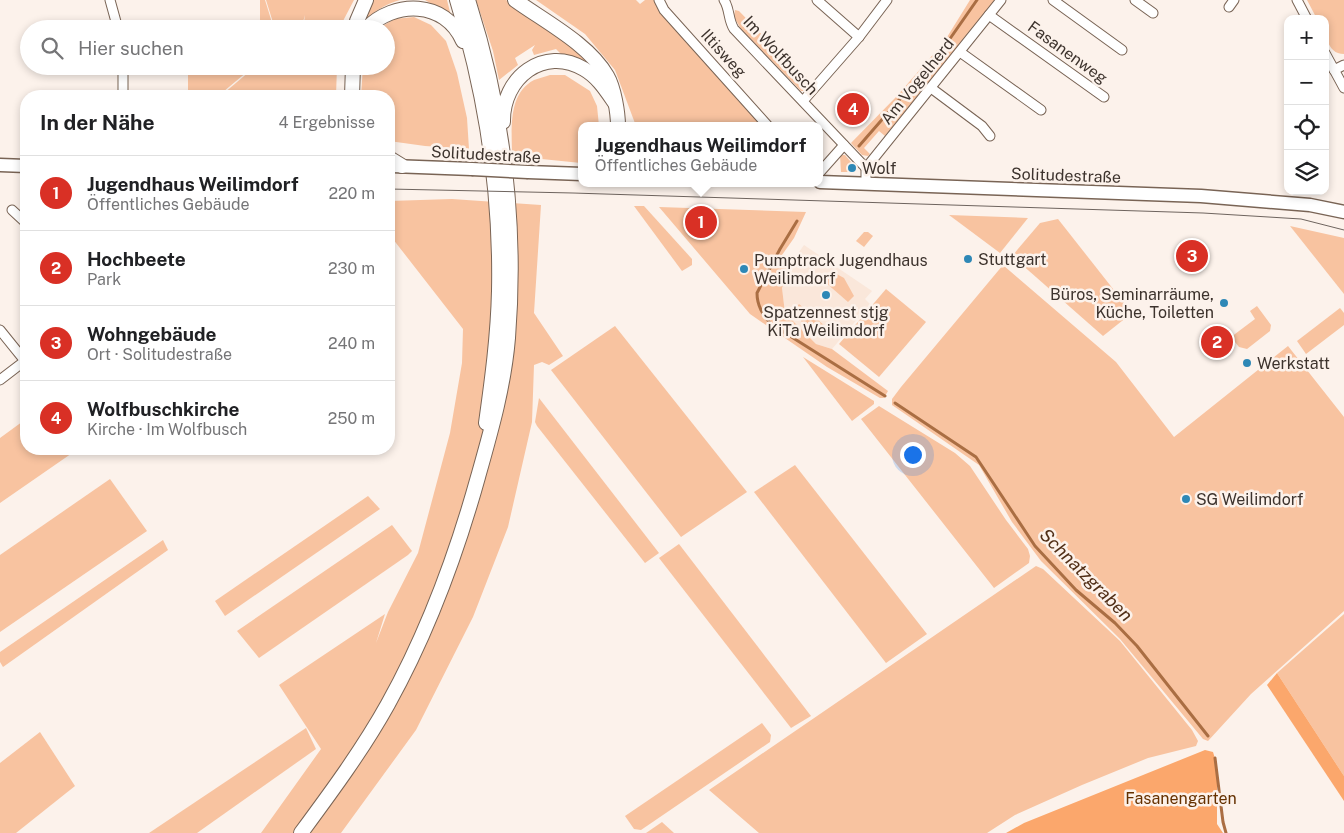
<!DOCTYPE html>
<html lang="de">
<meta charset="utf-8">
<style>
:root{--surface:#fff;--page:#f2f2f2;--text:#202124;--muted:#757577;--line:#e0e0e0;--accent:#d93025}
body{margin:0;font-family:"Public Sans",sans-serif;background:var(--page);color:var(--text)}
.controls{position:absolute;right:15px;top:15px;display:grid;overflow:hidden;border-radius:10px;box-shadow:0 2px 8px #0003}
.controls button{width:45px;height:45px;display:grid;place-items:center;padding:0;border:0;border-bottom:1px solid var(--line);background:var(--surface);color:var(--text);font:25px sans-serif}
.you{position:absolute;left:912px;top:454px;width:18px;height:18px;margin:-12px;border:4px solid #fff;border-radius:50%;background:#1a73e8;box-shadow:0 0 0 8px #1a73e833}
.badge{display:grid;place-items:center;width:32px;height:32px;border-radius:50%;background:var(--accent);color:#fff;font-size:16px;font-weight:700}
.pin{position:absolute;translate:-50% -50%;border:2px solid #fff;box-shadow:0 1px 5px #0006}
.popup{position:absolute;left:578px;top:122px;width:245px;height:65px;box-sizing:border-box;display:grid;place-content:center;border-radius:10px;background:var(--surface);filter:drop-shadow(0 1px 4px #0005);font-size:16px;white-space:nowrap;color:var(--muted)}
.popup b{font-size:19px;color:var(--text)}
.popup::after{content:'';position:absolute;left:50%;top:100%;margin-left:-10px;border:10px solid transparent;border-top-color:var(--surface)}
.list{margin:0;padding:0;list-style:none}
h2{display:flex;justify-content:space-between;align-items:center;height:65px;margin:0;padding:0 20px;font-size:21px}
h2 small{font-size:16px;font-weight:400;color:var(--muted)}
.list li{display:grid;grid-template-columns:32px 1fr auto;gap:15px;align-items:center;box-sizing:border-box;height:75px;padding:0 20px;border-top:1px solid var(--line)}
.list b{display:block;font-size:19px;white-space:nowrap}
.list p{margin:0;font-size:16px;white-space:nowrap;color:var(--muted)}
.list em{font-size:16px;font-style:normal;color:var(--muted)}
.icon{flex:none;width:28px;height:28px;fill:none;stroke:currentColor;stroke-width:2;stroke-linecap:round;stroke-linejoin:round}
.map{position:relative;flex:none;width:1344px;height:833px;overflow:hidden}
.search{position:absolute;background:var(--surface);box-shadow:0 2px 8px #0003;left:20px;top:20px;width:375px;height:55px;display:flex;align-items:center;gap:12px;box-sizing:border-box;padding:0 18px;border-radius:28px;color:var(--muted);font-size:19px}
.panel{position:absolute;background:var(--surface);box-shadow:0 2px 8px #0003;left:20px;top:90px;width:375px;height:365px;border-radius:20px}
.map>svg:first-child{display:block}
</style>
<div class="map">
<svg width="1344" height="833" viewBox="0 0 1344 833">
<rect width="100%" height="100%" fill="#fcf2eb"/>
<polygon fill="#fae7da" points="804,245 872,291 865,299 870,304 832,349 816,344 785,313 782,288 792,262"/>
<g fill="#f8c3a0">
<polygon points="260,0 265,0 274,29 260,29"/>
<polygon points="266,0 354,0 343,21 341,29 303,29 305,15 301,29 275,29"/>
<path d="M370 0H400C385 4 373 12 362 23Z"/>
<polygon points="425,0 447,0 451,16"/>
<polygon points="476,0 506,0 560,38 591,65 562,55 556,49 534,55 532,50 535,45 515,58 518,65 499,80 493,51"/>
<polygon points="536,0 636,0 640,4 645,0 657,0 768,126 642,126 647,123 636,126 615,70 585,34"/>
<polygon points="970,0 995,0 885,136 879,131 864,148 870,154 868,156 862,155 851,143 896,97 944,42"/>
<path d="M1307 0H1344V54C1326 54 1325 32 1325 19H1317Z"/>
<polygon points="735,10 739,11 770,43 811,81 812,85 808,91 801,91 741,29 734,17"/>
<polygon points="414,17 431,25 446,41 457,73 467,118 469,149 425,146 389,141 389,96 361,96 363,66 386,66 386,29 378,29 394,19"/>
<polygon points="188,66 254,66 223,92 223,96 188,96"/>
<polygon points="256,66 337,66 336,96 225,96 224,93"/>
<path d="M550 75H565L590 91 597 106 599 126H582L581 163 512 156C512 131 507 94 534 80 539 78 545 77 550 75Z"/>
<polygon points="840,155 845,155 856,168 856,172 841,172"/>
<polygon points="452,199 541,205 534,313 563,356 549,365 542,362 534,365 532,422 508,527 473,617 416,730 341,833 261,833 321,749 279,685 385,614 376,643 388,612 418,553 450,433 462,363 463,329 389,234 389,201"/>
<polygon points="634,206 644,206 692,259 692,265 682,271"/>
<polygon points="659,207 806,212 794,238 782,255 792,262 782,288 785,313 816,344 832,349 888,391 884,398 880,398 827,367 750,314"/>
<polygon points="949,215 1028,218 1000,253"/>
<polygon points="1058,219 1132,313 1103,336 1012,256 1040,223"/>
<polygon points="1290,226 1344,238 1344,294"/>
<polygon points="864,232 868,232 873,236 864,247 856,241"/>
<polygon points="1003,265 1116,362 1174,437 1288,346 1344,417 1344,611 1251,694 1208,741 1203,739 1120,639 1041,561 1012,522 979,465 892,405 892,399 901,387"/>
<polygon points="833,272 844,278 854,296 848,302 825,282"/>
<polygon points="886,289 926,322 879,377 839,344"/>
<polygon points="799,304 825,326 819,329 812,330 803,325 796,308"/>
<polygon points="1257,306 1271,325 1270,331 1247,349 1239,347 1231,337 1255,319 1250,311"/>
<polygon points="1340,308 1344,313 1344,325 1306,354 1297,341"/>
<polygon points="615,326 747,492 681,537 551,370"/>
<polygon points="1212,329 1216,330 1230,348 1230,351 1222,358 1204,336"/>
<polygon points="803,357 874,401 874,404 852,421"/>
<polygon points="539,398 659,553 645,563 537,426 535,422"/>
<polygon points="879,406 955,453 970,466 1006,520 1028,549 1030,556 1029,563 994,588 861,419"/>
<polygon points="26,419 26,449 78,449 0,503 0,438"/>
<polygon points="795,465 927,634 886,663 754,492"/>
<polygon points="110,479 147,531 0,632 0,555"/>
<polygon points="368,496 380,509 225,616 215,601"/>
<polygon points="392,525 412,551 408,555 259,658 237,631"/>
<polygon points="163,540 168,550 3,667 0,662 0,652"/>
<polygon points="679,544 811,716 791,728 659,558"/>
<polygon points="1036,566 1043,569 1120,641 1192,730 1198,741 1196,746 1148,758 1082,785 1015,815 987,833 759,833 709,790"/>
<polygon points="1344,614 1344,776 1277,673"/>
<polygon points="762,723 771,735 770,742 641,830 634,829 625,816"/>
<polygon points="306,728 316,749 197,833 149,833"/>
<polygon points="40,732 75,786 16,833 0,833 0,763"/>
<polygon points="662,822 674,833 646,833"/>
</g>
<g fill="#fba76c">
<polygon points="1277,673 1344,776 1344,801 1267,685"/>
<polygon points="1205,750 1213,752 1217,765 1217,824 1223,833 1006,833 1024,823"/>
</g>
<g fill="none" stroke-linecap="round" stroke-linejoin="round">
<g stroke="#aa6e43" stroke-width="3">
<polyline points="859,146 940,53 977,0"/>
<path d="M797 221 780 249 757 293C757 306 763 315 771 324L885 396"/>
<polyline points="895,403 976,457 1035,546 1076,590 1115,623 1137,646 1208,736"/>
<polyline points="1215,758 1223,822 1226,833"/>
</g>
<g stroke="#796455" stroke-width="11">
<g id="minor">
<polyline points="110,0 118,29"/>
<polyline points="659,0 664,10 768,126"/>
<path d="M724 0C730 9 728 20 734 29L866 168"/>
<polyline points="817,0 859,37"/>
<polyline points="1053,0 1122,50"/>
<polyline points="1135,0 1153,13"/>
<polyline points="1297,0 1307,19"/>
<polyline points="1229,7 1234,0"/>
<polyline points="989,15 1104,97"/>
<polyline points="960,52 1041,110"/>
<polyline points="1325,53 1344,88"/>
<polyline points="1334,70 1344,65"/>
<polyline points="931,88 982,126 990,136"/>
<polyline points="123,96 123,66"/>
<polyline points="803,101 859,37 887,0"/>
<polyline points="820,172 844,145"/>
<polyline points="866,184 866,168 1001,0"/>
<polyline points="12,210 26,223"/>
<polyline points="0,330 25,361"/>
<polyline points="0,380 26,360"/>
</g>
</g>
<g stroke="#796455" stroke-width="15">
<g id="secondary">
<polyline points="0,165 26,166"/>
<polyline points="392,166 472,169"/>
<polyline points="528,172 582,174"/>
<polyline points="820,182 1201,196 1310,205 1344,212"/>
</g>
</g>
<g stroke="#796455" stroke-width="16">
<g id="primary">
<path d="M457 0C486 95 501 192 499 291 498 336 492 380 486 423"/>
<path d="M515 0C544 21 589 44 607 76 614 88 618 113 618 126"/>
<polyline points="356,29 357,21 366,0"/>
<path d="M366 29C394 0 445 0 463 41"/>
<polyline points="352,96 353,66"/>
<path d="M503 122C502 78 544 45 584 69 598 77 606 90 615 103"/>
<polyline points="389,158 402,166"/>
<path d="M301 833C332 791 363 749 388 704 428 632 456 556 478 477 491 431 504 386 508 338 517 224 503 109 468 0"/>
</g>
</g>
<use href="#minor" stroke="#fff" stroke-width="9"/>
<use href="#secondary" stroke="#fff" stroke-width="12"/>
<use href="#primary" stroke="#fff" stroke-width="14"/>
<polyline stroke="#6e645e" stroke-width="1" points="389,189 573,193 1203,213 1301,219 1344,230"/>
<g stroke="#796455" stroke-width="15" stroke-linecap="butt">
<polyline id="secondary-bridge" points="472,169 528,172"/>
</g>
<use href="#secondary-bridge" stroke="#fff" stroke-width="12"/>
</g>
<g fill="#2e88b6" stroke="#fcf2eb" stroke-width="2">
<circle cx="852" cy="168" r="5"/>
<circle cx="968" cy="259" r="5"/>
<circle cx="744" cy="269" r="5"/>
<circle cx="826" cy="295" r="5"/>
<circle cx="1224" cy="303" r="5"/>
<circle cx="1247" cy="363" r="5"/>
<circle cx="1186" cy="499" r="5"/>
</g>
<g text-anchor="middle" stroke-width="5" stroke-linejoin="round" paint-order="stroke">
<g font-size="16" fill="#3d332d" stroke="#fcf2eb">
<text transform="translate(1068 52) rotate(36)" y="6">Fasanenweg</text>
<text transform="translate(724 53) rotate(48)" y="6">Iltisweg</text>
<text transform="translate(781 55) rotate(47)" y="6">Im Wolfbusch</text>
<text transform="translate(917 81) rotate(-51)" y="6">Am Vogelherd</text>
<text transform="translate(486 154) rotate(3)" y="6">Solitudestraße</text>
<text transform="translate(1066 175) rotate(2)" y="6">Solitudestraße</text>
</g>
<g font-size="16" fill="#3d332d" stroke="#fcf2eb" text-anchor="start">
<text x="862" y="174">Wolf</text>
<text x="978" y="265">Stuttgart</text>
<text x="754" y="266">Pumptrack Jugendhaus<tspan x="754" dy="18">Weilimdorf</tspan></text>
<text x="1214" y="300" text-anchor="end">Büros, Seminarräume,<tspan x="1214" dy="18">Küche, Toiletten</tspan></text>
<text x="826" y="318" text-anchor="middle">Spatzennest stjg<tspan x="826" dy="18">KiTa Weilimdorf</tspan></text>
<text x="1257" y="369">Werkstatt</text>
<text x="1196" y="505">SG Weilimdorf</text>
</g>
<g font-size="16" fill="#653100" stroke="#fcf2eb">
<text x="1181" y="804">Fasanengarten</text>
</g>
<g font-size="18" font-style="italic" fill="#512f17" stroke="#fcf2eb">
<text transform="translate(1086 575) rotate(45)" y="6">Schnatzgraben</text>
</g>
</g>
</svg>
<div class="controls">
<button>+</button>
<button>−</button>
<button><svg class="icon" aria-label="locate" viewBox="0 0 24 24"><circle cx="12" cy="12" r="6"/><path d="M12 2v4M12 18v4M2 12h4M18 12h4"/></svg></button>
<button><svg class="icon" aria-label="layers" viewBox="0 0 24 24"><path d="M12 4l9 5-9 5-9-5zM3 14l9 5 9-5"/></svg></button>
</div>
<div class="you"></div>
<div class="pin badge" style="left:701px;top:222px">1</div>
<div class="popup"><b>Jugendhaus Weilimdorf</b>Öffentliches Gebäude</div>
<div class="pin badge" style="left:1217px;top:342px">2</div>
<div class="pin badge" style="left:1192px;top:256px">3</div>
<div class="pin badge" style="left:853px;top:109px">4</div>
<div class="search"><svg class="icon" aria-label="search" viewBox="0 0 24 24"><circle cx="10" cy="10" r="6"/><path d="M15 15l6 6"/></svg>Hier suchen</div>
<section class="panel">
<h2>In der Nähe<small>4 Ergebnisse</small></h2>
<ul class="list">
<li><span class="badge">1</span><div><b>Jugendhaus Weilimdorf</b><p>Öffentliches Gebäude</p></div><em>220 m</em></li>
<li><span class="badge">2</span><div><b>Hochbeete</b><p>Park</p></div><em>230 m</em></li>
<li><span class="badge">3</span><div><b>Wohngebäude</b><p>Ort · Solitudestraße</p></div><em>240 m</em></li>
<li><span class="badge">4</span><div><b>Wolfbuschkirche</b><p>Kirche · Im Wolfbusch</p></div><em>250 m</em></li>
</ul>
</section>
</div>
